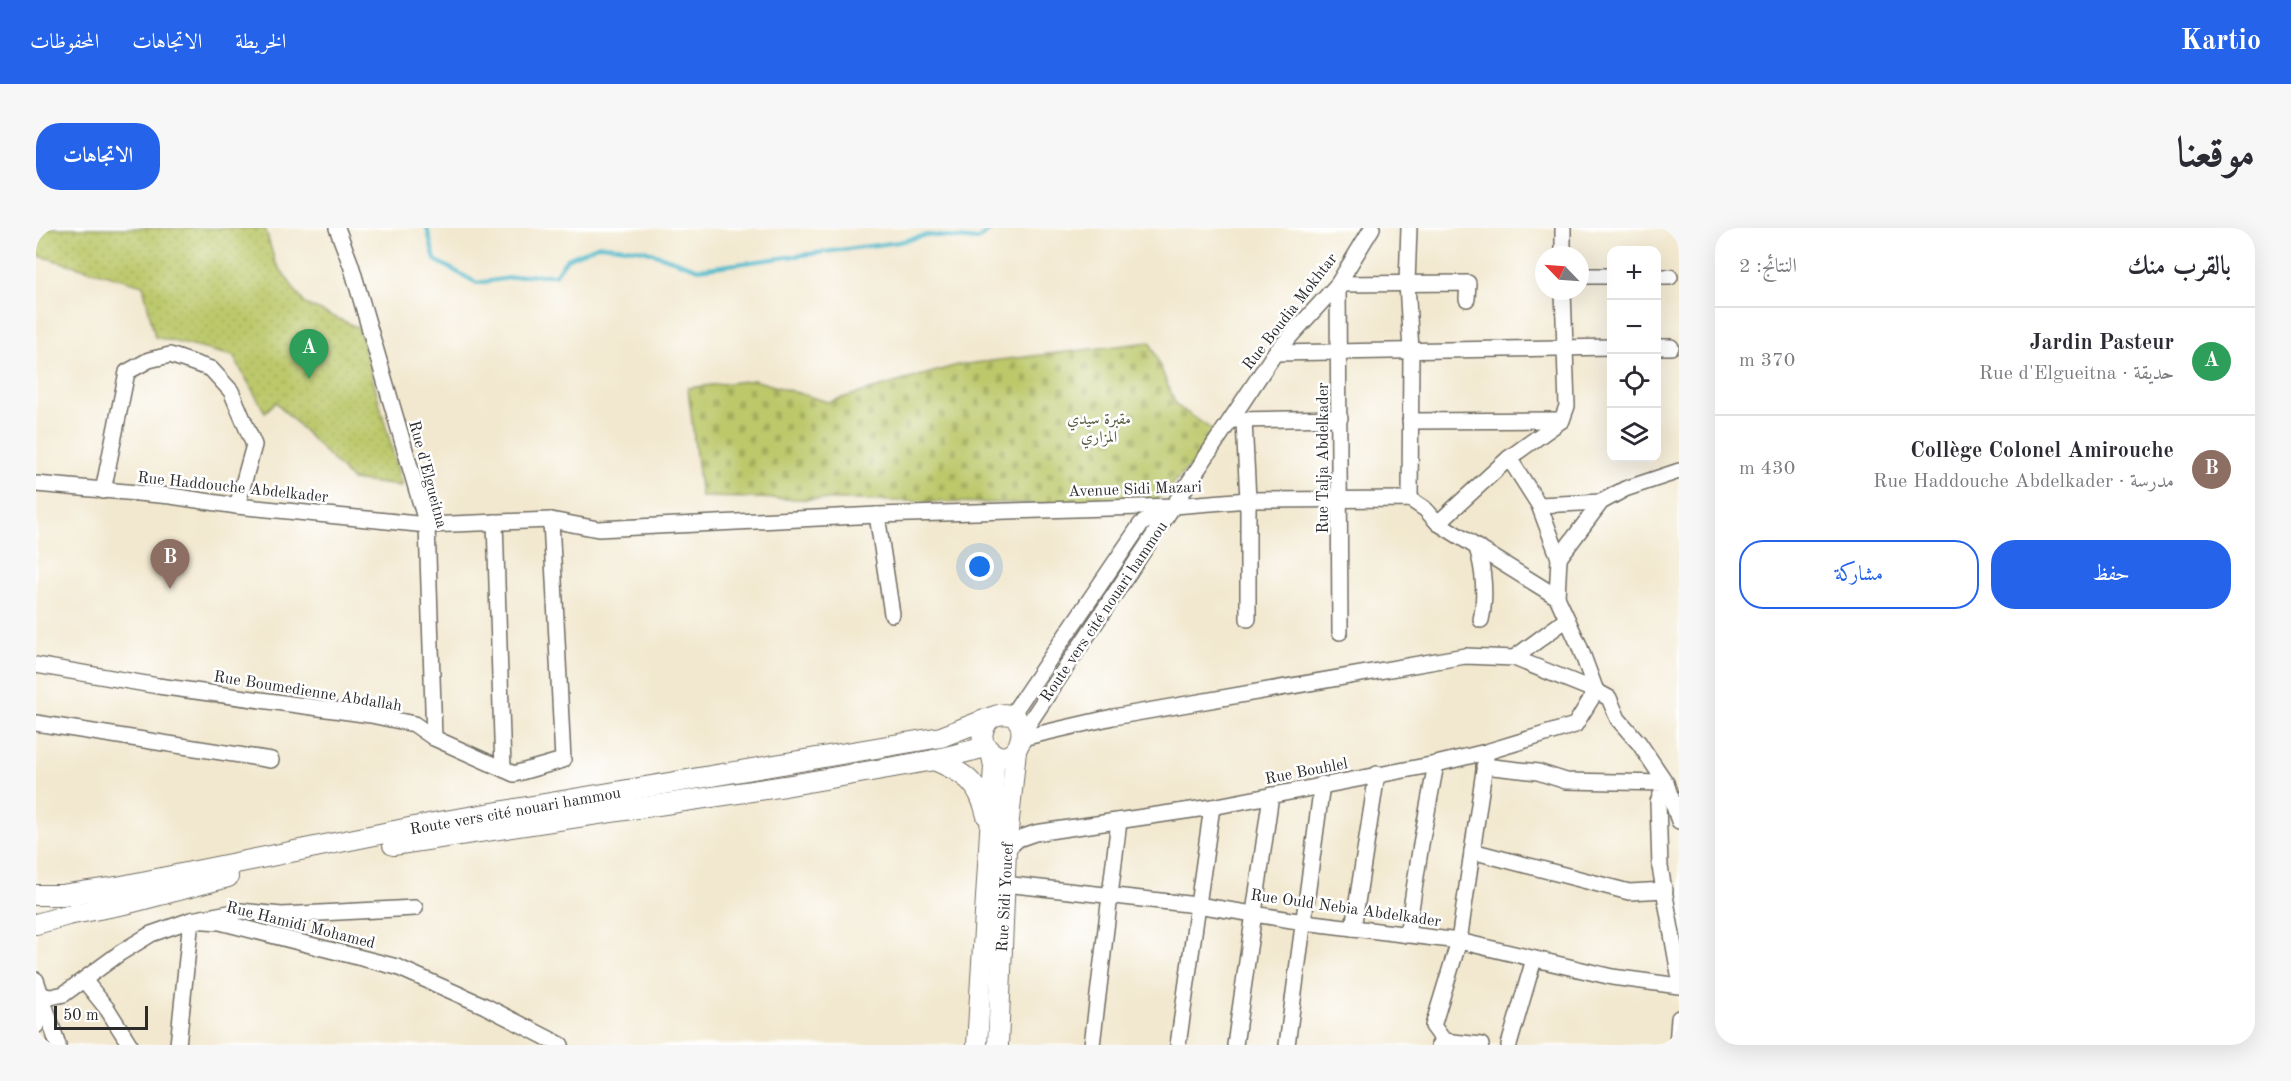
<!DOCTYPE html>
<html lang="ar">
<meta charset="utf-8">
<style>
:root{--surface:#fff;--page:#f7f7f7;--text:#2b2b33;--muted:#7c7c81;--line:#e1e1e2;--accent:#2563eb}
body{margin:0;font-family:"Old Standard TT",Amiri,serif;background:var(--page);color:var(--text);direction:rtl}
.controls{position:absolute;right:18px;top:18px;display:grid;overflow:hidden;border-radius:12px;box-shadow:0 6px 24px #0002}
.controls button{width:54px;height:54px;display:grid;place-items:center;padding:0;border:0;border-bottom:2px solid var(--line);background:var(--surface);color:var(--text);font:30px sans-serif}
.compass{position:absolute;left:1499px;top:18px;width:54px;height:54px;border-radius:50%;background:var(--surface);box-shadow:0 6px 24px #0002;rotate:295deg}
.scale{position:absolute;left:18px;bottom:15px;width:94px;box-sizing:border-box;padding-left:6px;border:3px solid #2b2b2b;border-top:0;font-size:16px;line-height:21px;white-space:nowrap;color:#2b2b2b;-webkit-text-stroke:4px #fff;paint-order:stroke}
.you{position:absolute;left:944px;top:339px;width:21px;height:21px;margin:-15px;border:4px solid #fff;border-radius:50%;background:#1a73e8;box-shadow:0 0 0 9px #1a73e833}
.badge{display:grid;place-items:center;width:39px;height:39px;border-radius:50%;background:var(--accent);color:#fff;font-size:20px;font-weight:700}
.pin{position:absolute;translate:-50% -50px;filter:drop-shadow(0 2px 3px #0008)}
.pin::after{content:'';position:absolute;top:32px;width:21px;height:18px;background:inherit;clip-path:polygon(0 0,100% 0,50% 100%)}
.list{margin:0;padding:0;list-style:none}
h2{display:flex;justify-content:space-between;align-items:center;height:78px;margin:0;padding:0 24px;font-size:26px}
h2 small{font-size:20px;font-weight:400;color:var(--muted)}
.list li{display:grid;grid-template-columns:39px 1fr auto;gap:18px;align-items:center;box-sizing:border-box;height:108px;padding:0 24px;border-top:2px solid var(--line)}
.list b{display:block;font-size:22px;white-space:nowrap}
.list p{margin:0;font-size:20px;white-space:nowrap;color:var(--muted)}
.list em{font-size:20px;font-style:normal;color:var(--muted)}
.actions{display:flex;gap:12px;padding:18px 24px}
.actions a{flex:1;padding:14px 0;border:2px solid var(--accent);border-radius:24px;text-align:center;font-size:21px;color:var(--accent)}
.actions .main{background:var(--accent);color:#fff}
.icon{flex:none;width:33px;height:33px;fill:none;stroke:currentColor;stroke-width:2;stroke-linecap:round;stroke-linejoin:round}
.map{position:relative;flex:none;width:1643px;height:817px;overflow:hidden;direction:ltr;border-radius:24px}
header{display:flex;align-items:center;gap:36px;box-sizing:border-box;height:84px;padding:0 30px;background:var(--accent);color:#fff}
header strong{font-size:28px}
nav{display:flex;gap:33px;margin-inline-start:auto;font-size:21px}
.intro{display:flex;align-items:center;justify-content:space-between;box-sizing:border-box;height:144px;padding:0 36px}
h1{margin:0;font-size:42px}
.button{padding:15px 27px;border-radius:24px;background:var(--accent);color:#fff;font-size:21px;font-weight:700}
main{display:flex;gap:36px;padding:0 36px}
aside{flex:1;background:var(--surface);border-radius:24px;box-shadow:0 6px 24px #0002}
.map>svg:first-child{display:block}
</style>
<header>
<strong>Kartio</strong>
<nav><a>الخريطة</a><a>الاتجاهات</a><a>المحفوظات</a></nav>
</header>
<div class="intro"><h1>موقعنا</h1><a class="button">الاتجاهات</a></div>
<main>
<aside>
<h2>بالقرب منك<small>النتائج: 2</small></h2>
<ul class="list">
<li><span class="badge" style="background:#2e9e5b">A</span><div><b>Jardin Pasteur</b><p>حديقة · Rue d'Elgueitna</p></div><em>370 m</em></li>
<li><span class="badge" style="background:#8d6e63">B</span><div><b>Collège Colonel Amirouche</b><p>مدرسة · Rue Haddouche Abdelkader</p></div><em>430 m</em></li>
</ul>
<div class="actions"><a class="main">حفظ</a><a>مشاركة</a></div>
</aside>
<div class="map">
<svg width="1643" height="817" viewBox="0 0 1643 817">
<defs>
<pattern id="green-dots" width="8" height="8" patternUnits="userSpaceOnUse" patternTransform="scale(1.5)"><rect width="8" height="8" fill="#bcc86a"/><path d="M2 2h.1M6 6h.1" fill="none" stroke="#a2ac5c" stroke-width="1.8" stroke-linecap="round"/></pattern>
<pattern id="cemetery-stones" width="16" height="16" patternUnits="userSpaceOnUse" patternTransform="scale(1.5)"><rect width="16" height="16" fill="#bcc86a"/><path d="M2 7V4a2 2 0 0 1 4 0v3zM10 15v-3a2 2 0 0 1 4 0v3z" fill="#a2ac5c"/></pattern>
</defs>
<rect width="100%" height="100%" fill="#fff"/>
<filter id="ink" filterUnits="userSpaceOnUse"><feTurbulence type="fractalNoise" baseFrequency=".0167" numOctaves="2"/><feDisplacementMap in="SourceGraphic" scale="12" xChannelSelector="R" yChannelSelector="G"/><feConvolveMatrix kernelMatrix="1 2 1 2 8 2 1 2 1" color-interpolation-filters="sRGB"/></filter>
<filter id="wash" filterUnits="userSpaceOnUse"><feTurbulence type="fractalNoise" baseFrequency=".008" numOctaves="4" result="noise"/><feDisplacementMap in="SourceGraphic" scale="24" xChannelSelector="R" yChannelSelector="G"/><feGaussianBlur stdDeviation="1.35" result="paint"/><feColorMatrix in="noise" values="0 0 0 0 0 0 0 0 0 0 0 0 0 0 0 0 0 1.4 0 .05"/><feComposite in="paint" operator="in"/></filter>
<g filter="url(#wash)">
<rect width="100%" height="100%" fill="#f2e8cf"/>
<polygon fill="url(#green-dots)" stroke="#747a4a" stroke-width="1.5" points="0,0 229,0 239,34 269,76 323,100 366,258 316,252 240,174 229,184 197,128 119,109 107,57 0,27"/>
<polygon fill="url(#cemetery-stones)" stroke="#747a4a" stroke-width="1.5" points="1114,114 1140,177 1184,207 1115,278 665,269 652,160 718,152 792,174 922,137"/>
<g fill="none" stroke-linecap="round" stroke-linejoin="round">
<polyline stroke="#4db8ca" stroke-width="4" points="391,0 399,32 441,55 493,47 519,47 531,31 563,17 608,22 663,41 863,14 891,7 941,12 957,0"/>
</g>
</g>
<g filter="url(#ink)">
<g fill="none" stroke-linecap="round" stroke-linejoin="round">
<g stroke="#716d64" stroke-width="18">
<g id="minor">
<polyline points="301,0 315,37 391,297 398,510"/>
<polyline points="1373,0 1371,55 1375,123 1374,271"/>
<polyline points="1527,0 1527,27"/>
<polyline points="1544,48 1576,48"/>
<polyline points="1620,49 1634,49"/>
<polyline points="1620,119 1635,119"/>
<polyline points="1239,125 1576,119"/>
<polyline points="1200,192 1304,190"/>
<polyline points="1208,193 1212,272 1212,391"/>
<polyline points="1374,193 1526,192"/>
<polyline points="1473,230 1503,277 1523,330 1521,369"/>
<polyline points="0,256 135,268 201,278 391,297 515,292 562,301 841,287 1138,278 1212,272 1374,271 1389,281 1402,295 1521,369 1543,417 1560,463"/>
<polyline points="67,263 91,144 113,132 134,127 175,141 195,163 218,217 201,278"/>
<polyline points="1503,277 1565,274"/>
<polyline points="841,287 856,386"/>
<polyline points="459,294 467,541"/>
<polyline points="1402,295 1473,230 1526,192 1531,178 1527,63"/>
<path d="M1441 320C1448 342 1450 370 1445 392"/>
<polyline points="1523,330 1565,274 1589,261 1643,243"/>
<polyline points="1304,404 1302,56 1432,55 1431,71"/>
<polyline points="1478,430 1531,391"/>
<polyline points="0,437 122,458 335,487 378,496 398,510 478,546 527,532 515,292"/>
<polyline points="975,488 1105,296 1135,279"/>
<polyline points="0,495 235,532"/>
<polyline points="987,504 1239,125 1302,56 1336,0"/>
<polyline points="986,510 1077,489 1429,428 1478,430 1560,463 1573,470 1582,491 1603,515 1630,555 1643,593"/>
<polyline points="1448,538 1502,544 1530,553 1630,555 1622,574 1624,639 1643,746"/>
<polyline points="970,622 982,611 999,605 1176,579 1400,536 1450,524 1539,497 1560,463"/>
<polyline points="1436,623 1593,664 1629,662"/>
<polyline points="968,656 1161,677 1268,694 1423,713 1576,749 1643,758"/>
<polyline points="1317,700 1341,546"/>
<polyline points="1371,707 1385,616 1400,536"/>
<polyline points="0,752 22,817"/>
<polyline points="48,752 72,782 94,817"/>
<polyline points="0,766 15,769 28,766 84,725 115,706 155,692 184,694 361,739 449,778 525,817"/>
<polyline points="0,798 6,771"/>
<polyline points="142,817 155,692 204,683 246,687 379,680"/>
<polyline points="1056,817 1083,593"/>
<polyline points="1142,817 1176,579"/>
<polyline points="1199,817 1235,567"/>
<polyline points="1251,817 1286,556"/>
<polyline points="1403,817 1408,813 1445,817"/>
<polyline points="1408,817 1408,813 1397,798 1423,713 1450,529"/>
<polyline points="1473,817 1498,731"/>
<polyline points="1641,817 1643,790"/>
</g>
</g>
<g stroke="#716d64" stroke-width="22">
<g id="major">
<path d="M898 532C929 545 943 554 951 588"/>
<polyline points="357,617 749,558 898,532 950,519"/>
<path d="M0 667H26L81 659 403 594 905 509 956 489C1004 471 986 551 953 522 942 512 946 498 956 489"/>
<polyline points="0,696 32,687 89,676 192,649"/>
<polyline points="941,817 958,538 955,524"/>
<polyline points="962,817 970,622 980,522"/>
</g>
</g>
<use href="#minor" stroke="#fff" stroke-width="15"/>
<use href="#major" stroke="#fff" stroke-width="20"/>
</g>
</g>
<g text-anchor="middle" stroke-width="5" stroke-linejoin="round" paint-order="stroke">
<g font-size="16" fill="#2b2b2b" stroke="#fff">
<text transform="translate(1253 83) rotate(-52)" y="6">Rue Boudia Mokhtar</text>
<text transform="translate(1286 230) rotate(-90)" y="6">Rue Talja Abdelkader</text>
<text transform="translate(393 246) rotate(75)" y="6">Rue d'Elgueitna</text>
<text transform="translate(197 258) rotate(6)" y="6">Rue Haddouche Abdelkader</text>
<text transform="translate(1099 260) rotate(-2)" y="6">Avenue Sidi Mazari</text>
<text transform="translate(1067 383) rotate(-56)" y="6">Route vers cité nouari hammou</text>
<text transform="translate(272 462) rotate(9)" y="6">Rue Boumedienne Abdallah</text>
<text transform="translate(1270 542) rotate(-11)" y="6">Rue Bouhlel</text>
<text transform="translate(479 582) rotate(-10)" y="6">Route vers cité nouari hammou</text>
<text transform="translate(968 669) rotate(-87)" y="6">Rue Sidi Youcef</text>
<text transform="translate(1310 679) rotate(8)" y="6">Rue Ould Nebia Abdelkader</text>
<text transform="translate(265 696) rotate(14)" y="6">Rue Hamidi Mohamed</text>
</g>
<g font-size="16" fill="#565a3e" stroke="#fff">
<text x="1063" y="196">مقبرة سيدي<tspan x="1063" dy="18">المزاري</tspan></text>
</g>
</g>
</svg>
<div class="controls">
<button>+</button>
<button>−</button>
<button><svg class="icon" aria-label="locate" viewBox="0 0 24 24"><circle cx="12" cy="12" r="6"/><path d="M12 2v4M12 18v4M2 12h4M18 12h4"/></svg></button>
<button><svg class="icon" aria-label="layers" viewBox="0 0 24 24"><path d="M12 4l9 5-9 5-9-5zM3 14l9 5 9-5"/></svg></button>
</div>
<svg class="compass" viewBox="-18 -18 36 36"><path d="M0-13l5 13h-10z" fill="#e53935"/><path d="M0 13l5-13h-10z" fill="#7c7c81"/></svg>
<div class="scale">50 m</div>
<div class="you"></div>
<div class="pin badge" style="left:273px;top:151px;background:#2e9e5b">A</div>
<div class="pin badge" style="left:134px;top:361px;background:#8d6e63">B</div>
</div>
</main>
